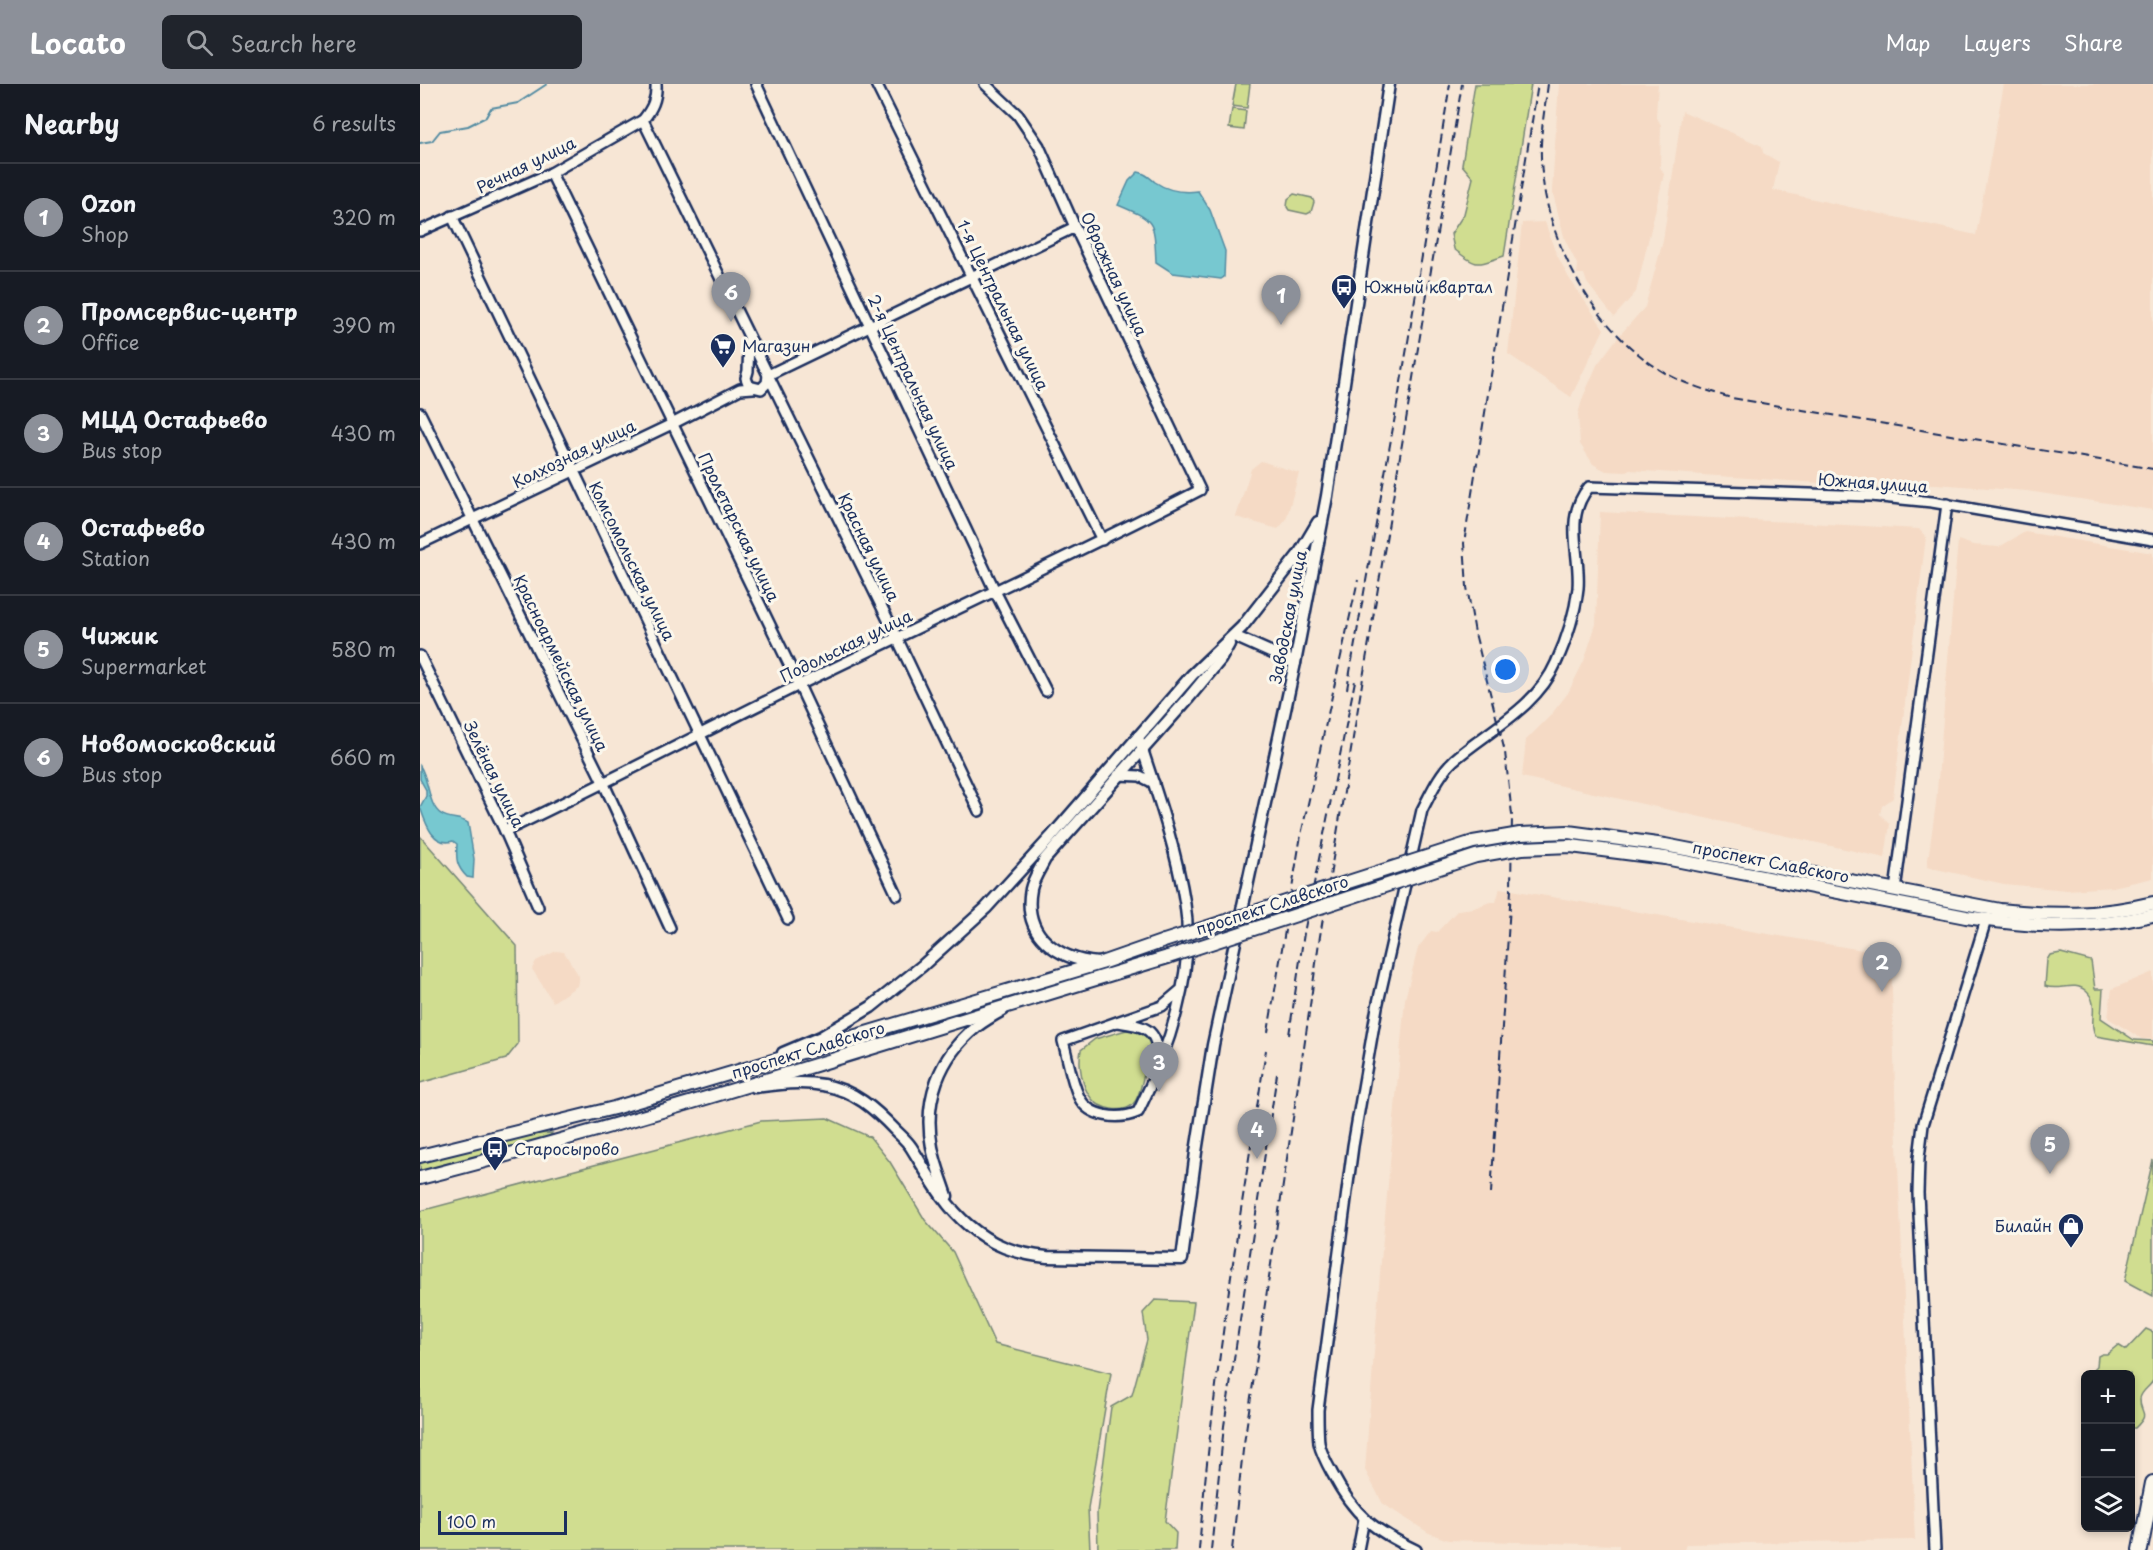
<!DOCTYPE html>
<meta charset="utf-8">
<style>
:root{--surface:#171b24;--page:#20242c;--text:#f1f3f6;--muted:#9ea1a6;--line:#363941;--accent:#8c9099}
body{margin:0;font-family:"Playpen Sans",sans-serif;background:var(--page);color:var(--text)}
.controls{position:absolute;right:18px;bottom:18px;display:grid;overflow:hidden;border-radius:9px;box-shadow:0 3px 9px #0003}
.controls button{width:54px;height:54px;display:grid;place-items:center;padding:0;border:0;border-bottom:2px solid var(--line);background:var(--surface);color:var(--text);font:30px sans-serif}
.scale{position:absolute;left:18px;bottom:15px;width:129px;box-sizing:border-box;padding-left:6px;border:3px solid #1b2f5e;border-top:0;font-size:16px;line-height:21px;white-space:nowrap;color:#1b2f5e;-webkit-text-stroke:4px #fbf7ec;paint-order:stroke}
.you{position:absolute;left:1086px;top:586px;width:21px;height:21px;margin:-15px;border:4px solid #fff;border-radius:50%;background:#1a73e8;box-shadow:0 0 0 9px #1a73e833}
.badge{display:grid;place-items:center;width:39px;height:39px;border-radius:50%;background:var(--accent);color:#fff;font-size:20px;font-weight:700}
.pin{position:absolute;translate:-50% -50px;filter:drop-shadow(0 2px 3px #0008)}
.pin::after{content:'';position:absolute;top:32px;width:21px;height:18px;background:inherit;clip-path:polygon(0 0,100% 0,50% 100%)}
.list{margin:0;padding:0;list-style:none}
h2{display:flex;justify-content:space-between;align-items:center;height:78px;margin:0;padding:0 24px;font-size:26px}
h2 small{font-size:20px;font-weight:400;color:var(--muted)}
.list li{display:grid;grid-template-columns:39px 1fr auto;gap:18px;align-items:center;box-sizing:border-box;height:108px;padding:0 24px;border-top:2px solid var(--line)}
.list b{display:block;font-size:22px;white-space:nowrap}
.list p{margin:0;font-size:20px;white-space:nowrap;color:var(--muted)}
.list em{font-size:20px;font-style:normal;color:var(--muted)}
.icon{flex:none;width:33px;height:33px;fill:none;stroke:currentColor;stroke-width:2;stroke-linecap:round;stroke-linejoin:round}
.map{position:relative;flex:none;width:1733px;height:1466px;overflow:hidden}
header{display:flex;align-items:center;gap:36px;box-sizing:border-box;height:84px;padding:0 30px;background:var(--accent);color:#fff}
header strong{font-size:28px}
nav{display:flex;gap:33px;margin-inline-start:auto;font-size:21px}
.search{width:420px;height:54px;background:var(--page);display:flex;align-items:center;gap:15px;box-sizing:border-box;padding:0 21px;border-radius:9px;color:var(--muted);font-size:22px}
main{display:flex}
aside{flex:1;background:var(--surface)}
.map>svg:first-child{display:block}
</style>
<header>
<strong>Locato</strong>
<div class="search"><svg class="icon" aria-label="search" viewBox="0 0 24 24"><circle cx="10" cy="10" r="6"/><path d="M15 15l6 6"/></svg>Search here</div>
<nav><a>Map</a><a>Layers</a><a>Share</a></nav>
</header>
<main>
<aside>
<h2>Nearby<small>6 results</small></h2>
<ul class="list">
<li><span class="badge">1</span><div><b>Ozon</b><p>Shop</p></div><em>320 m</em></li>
<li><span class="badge">2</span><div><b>Промсервис-центр</b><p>Office</p></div><em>390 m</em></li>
<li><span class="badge">3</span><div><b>МЦД Остафьево</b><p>Bus stop</p></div><em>430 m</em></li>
<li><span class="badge">4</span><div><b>Остафьево</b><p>Station</p></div><em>430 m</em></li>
<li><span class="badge">5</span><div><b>Чижик</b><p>Supermarket</p></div><em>580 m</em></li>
<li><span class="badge">6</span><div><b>Новомосковский</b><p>Bus stop</p></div><em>660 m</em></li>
</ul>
</aside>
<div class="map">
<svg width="1733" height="1466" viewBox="0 0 1733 1466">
<rect width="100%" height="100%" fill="#f7e6d5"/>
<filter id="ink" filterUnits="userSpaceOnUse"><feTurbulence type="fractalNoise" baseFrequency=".0167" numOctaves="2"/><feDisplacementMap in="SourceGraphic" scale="12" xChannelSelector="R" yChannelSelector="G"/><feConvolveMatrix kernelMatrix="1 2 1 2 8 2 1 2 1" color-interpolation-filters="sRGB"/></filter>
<g filter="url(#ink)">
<g fill="#f5dac5">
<polygon points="1139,0 1238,0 1236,32 1241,41 1240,83 1244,90 1216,208 1194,233 1167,199 1164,190 1157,190 1158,182 1145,156 1132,106"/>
<polygon points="1584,0 1733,0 1733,426 1607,407 1516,400 1414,399 1411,396 1403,396 1400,399 1210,386 1206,388 1186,387 1173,380 1160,360 1158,330 1163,313 1177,281 1198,253 1225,223 1243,157 1262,27 1342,62 1343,69 1359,78 1353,106 1556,151"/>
<polygon points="1125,138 1135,167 1149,194 1184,245 1151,313 1088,270 1102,139"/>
<polygon points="841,377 879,389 866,436 858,445 816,433 831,385"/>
<polygon points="1180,428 1499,445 1506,453 1473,714 1462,722 1460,730 1470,740 1465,774 1102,693 1106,656 1130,632 1148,609 1164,577 1176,540"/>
<polygon points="1605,448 1733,469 1733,794 1693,803 1647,806 1584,800 1507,783 1516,719 1538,456 1553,461 1579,463"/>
<polygon points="1080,804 1471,871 1476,1038 1495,1456 1266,1460 1264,1466 1199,1466 1199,1461 1028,1456 1009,1449 963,1420 945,1386 961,1177 985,915 998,864 1011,847 1017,848 1038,826 1054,824 1070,818 1076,818"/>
<polygon points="136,867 144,868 159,892 157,902 133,918 112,885 116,877"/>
<polygon points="1733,888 1733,955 1722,955 1688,934 1692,905"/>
</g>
<g fill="#d0dd90" stroke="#768677" stroke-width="1.5">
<polygon points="816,0 830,0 827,24 812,22"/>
<path d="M1055 0H1111L1084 172C1056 181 1058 184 1034 165L1031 150 1044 130 1053 94 1042 81Z"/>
<polygon points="812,25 826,27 824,46 809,44"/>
<polygon points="874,110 892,114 894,118 891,128 887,130 869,126 867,123 868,115"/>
<polygon points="0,752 97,862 98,960 86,975 0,999"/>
<path d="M1641 869 1671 877 1675 905H1683L1681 934 1714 956 1733 957V962L1676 952C1667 939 1681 920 1666 907 1654 896 1639 908 1625 902L1627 876 1630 871Z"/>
<path d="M710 945C742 944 729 976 723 994 721 1003 719 1014 713 1020 703 1030 679 1025 671 1014 662 1003 658 980 661 966L675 955Z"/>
<polygon points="407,1034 450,1053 470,1078 505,1136 533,1168 575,1260 691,1289 668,1424 670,1466 0,1466 0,1127 341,1037"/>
<path d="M132 1049 129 1053 0 1087V1078C43 1067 88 1051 132 1049Z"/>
<polygon points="1733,1076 1733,1212 1705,1197"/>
<polygon points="735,1216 774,1218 745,1437 756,1449 755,1466 678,1466 677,1428 691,1323 712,1311 727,1256 723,1229"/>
<path d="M1726 1245 1733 1248C1733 1258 1733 1288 1733 1296 1731 1303 1721 1306 1720 1315 1719 1330 1732 1328 1715 1344H1711L1710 1290H1669L1677 1282 1678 1272 1682 1270H1687L1698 1261 1706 1266Z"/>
</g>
<g fill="#77c8d0" stroke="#528ba2" stroke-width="1.5">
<path d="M718 88C725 89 729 93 735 98 748 107 763 109 778 107L790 126 805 167 804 193 801 195 753 189 736 178C734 137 736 137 698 121L709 97Z"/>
<path d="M0 682C9 695 8 722 21 730 30 736 40 733 48 739L54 775 53 794 47 793C36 782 36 775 37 760L33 757C12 763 5 737 0 723L6 712V706L0 695Z"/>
</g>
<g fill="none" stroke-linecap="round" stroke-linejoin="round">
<polyline stroke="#528ba2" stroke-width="2" points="0,59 12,57 20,47 48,42 66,33 71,24 98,19 127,0"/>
<g stroke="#1b2f5e" stroke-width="14">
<g id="minor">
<polyline points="336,0 575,507 626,607"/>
<polyline points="456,0 682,456"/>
<polyline points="223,36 348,291 347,299 341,305 329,302 326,294 328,287 329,254"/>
<polyline points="131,89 379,601 477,811"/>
<polyline points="32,132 368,835"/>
<path d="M0 147 131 89 223 36C232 25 237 15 236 0"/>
<polyline points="348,291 655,143"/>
<polyline points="349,293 477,554 559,727"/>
<polyline points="0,329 184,700 250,844"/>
<polyline points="0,460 252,340 320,305 333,304"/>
<polyline points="0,572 85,747 118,823"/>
<path d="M718 652C736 707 756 763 765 820 776 888 748 968 718 1028 700 1036 669 1034 659 1013 651 996 648 975 643 957L742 922 762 905"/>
<polyline points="698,691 720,692 734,699"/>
<path d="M85 747C184 700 281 649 379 601 512 536 648 474 780 406L655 143 619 62 598 31 565 0"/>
<polyline points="1475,806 1527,420"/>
<path d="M698 938C724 942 738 944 738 975"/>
<polyline points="938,1466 944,1435"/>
<path d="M996 1466C953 1446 934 1431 912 1389 907 1380 901 1369 899 1359 898 1348 898 1337 898 1326L933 1062 957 923 1002 726C1011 709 1019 690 1034 676 1069 646 1117 623 1136 579 1147 555 1155 531 1158 504 1161 469 1143 434 1169 403L1451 412 1512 418 1733 456"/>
<polyline points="1515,1466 1498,1109 1499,1074 1503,1041 1566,836"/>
</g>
</g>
<g stroke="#1b2f5e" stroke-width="15">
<g id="tertiary">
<polyline points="814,552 875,579"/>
<path d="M678 879C638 875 602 852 611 805 613 795 620 785 625 775L766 617 800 576 809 560"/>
<polyline points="363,969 401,953 451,923 502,882 566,824 631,753 772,591 822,543 879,470 898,438"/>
<path d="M335 1003C358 1000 380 997 403 1001 434 1006 455 1025 475 1046 481 1052 487 1057 491 1063 508 1090 523 1120 548 1141 571 1161 596 1170 627 1173L762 1175 776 1068 793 961 875 579 907 412 969 0"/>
<path d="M527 1112C522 1096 515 1080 512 1063 503 1017 519 973 556 943 564 937 574 931 583 926"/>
</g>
</g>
<g stroke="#1b2f5e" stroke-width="16">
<g id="secondary">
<path d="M1100 750 1148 748 1245 761 1580 826C1634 832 1679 832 1733 819"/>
<path d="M1102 764 1151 762 1245 774 1546 833C1616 843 1664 847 1733 831"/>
<polyline points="0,1072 194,1024 681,879 744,857"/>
<path d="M0 1094C252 1029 499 948 748 873"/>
</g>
</g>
<g stroke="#1b2f5e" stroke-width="18">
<polyline id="primary" points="1720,1466 1733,1399"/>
</g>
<use href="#minor" stroke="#fbf7ec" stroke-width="9"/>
<use href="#tertiary" stroke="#fbf7ec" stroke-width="10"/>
<use href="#secondary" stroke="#fbf7ec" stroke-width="12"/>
<use href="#primary" stroke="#fbf7ec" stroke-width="14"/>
<g stroke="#1b2f5e" stroke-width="2" stroke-dasharray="9 4.5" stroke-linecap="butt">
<path d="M1128 0C1125 24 1120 49 1121 73 1123 155 1175 249 1247 290 1267 301 1289 307 1311 314L1733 385"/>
<polyline points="927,605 987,264 1030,0"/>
<polyline points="848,948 881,751 938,496"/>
<polyline points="869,951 884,849 935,597"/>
<polyline points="884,964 899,858 1042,0"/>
<polyline points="1071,1109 1091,806 1092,731 1085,668 1055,549 1047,503 1044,459 1118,0"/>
<path d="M779 1466C792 1298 820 1132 846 966"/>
<polyline points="791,1466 804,1342 857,990"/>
<polyline points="812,1466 823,1366 883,968"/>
</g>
<g stroke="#1b2f5e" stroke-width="16" stroke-linecap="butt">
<g id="secondary-bridge">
<polyline points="744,857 1053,758 1100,750"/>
<polyline points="748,873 1056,772 1102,764"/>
</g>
</g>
<use href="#secondary-bridge" stroke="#fbf7ec" stroke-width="12"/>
</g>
</g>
<defs>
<g id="bus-pin" transform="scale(1.35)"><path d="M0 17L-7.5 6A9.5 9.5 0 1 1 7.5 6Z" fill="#1b2f5e" stroke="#fbf7ec"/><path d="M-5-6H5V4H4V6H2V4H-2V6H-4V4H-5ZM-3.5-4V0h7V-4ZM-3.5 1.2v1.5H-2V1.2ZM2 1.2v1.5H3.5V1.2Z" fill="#fff"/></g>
<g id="supermarket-pin" transform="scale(1.35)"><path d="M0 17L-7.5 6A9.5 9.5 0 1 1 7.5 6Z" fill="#1b2f5e" stroke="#fbf7ec"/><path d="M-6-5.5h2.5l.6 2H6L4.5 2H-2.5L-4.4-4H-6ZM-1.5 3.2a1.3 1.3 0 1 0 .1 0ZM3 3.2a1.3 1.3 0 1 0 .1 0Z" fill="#fff"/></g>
<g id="shop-pin" transform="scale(1.35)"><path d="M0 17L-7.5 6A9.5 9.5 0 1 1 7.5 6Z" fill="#1b2f5e" stroke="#fbf7ec"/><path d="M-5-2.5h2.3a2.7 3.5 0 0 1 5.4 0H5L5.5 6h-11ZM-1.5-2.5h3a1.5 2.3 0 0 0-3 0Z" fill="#fff"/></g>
</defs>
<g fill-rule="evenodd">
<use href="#bus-pin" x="924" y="203"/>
<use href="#supermarket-pin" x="303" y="262"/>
<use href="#bus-pin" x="75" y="1065"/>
<use href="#shop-pin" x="1651" y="1142"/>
</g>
<g text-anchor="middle" stroke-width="6" stroke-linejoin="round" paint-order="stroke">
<g font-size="16" fill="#1b2f5e" stroke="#fbf7ec">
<text transform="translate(106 81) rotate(-26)" y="6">Речная улица</text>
<text transform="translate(694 190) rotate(65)" y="6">Овражная улица</text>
<text transform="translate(583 221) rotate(64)" y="6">1-я Центральная улица</text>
<text transform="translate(493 298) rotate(65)" y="6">2-я Центральная улица</text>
<text transform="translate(154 370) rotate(-26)" y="6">Колхозная улица</text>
<text transform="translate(1453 399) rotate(4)" y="6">Южная улица</text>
<text transform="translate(319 443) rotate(64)" y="6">Пролетарская улица</text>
<text transform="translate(449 463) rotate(64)" y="6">Красная улица</text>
<text transform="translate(212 477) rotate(64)" y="6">Комсомольская улица</text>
<text transform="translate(868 533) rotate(-79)" y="6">Заводская улица</text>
<text transform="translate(426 562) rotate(-26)" y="6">Подольская улица</text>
<text transform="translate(141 579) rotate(64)" y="6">Красноармейская улица</text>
<text transform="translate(74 690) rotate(64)" y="6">Зелёная улица</text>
<text transform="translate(1351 778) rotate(11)" y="6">проспект Славского</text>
<text transform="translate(852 821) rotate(-18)" y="6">проспект Славского</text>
<text transform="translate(388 966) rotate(-17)" y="6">проспект Славского</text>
</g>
<g font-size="16" fill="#1b2f5e" stroke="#fbf7ec" text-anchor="start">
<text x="944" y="209">Южный квартал</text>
<text x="322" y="268">Магазин</text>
<text x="94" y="1071">Старосырово</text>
<text x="1632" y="1148" text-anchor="end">Билайн</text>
</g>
</g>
</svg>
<div class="controls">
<button>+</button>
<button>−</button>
<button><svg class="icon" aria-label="layers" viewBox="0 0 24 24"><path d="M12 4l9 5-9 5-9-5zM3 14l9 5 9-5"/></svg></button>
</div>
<div class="scale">100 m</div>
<div class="you"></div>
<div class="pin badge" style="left:861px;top:241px">1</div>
<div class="pin badge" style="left:1462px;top:908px">2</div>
<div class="pin badge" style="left:739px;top:1008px">3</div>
<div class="pin badge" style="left:837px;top:1075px">4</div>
<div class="pin badge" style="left:1630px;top:1090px">5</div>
<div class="pin badge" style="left:311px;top:238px">6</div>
</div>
</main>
